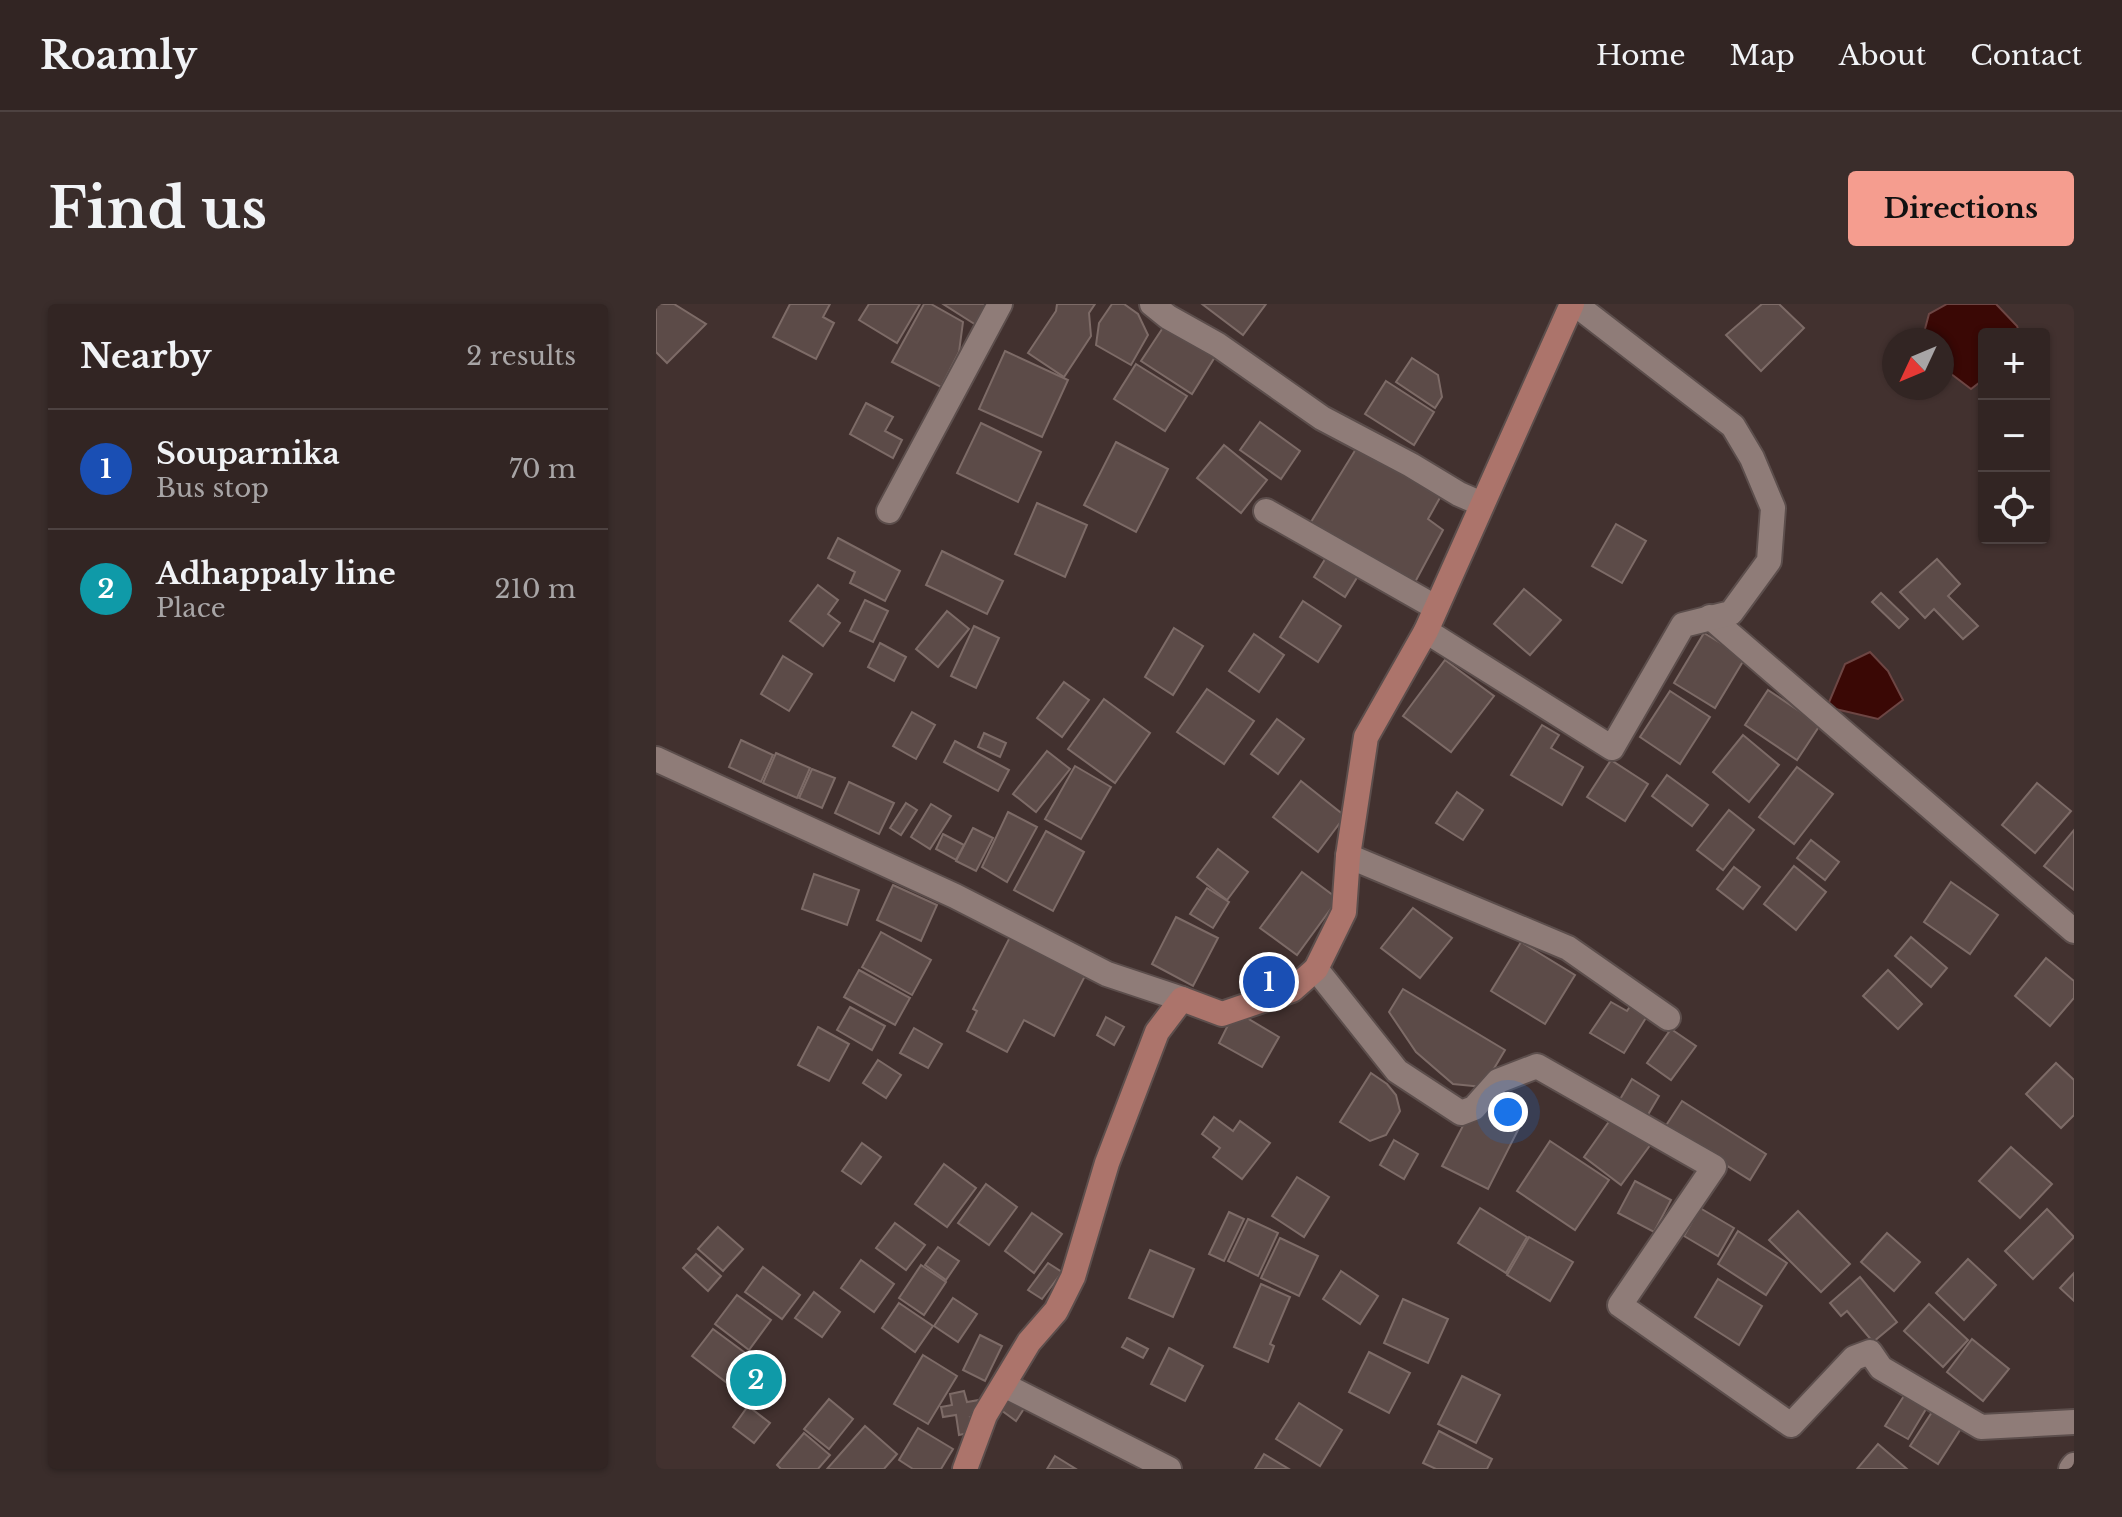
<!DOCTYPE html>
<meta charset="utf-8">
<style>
:root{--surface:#322523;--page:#3a2d2b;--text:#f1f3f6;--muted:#a8a5a6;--line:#4d4241;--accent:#f59d8f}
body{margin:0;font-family:"Libre Baskerville",serif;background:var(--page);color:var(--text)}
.controls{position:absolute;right:24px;top:24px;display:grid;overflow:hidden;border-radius:8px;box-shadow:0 2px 6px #0004}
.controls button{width:72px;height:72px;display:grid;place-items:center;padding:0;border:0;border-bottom:2px solid var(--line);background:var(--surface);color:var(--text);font:40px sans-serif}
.compass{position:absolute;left:1226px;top:24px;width:72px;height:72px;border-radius:50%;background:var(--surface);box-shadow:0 2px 6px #0004;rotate:226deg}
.you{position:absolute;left:852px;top:808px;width:28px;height:28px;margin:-20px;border:6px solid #fff;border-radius:50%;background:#1a73e8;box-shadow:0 0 0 12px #1a73e833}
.badge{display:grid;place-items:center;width:52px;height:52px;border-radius:50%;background:var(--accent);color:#fff;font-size:26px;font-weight:700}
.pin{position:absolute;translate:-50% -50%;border:4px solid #fff;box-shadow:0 2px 8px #0006}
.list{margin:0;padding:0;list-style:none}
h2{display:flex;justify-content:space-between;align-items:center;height:104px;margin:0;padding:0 32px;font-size:34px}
h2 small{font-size:26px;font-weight:400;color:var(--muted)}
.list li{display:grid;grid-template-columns:52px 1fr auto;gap:24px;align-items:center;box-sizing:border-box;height:120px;padding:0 32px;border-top:2px solid var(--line)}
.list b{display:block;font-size:30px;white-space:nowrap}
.list p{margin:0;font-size:26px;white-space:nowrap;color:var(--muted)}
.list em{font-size:26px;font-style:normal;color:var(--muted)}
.icon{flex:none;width:44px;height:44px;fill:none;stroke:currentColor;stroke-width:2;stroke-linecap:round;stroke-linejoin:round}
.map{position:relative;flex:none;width:1418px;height:1165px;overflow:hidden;border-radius:8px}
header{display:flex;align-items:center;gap:48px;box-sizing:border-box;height:112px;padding:0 40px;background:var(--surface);border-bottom:2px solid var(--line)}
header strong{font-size:38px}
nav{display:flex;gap:44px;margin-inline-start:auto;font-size:28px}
.intro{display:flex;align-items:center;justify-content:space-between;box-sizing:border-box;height:192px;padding:0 48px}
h1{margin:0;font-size:56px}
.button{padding:20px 36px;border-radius:8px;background:var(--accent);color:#111;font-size:28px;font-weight:700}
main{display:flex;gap:48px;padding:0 48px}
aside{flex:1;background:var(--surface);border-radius:8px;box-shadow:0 2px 6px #0004}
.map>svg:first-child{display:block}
</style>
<header>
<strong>Roamly</strong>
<nav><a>Home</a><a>Map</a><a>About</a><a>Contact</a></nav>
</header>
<div class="intro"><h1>Find us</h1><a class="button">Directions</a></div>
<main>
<aside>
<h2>Nearby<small>2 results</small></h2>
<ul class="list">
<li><span class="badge" style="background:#1a4fb4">1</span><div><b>Souparnika</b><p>Bus stop</p></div><em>70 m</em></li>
<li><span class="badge" style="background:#0f9aa8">2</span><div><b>Adhappaly line</b><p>Place</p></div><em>210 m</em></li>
</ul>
</aside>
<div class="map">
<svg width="1418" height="1165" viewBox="0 0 1418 1165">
<rect width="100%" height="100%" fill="#42312f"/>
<g fill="#3a0805" stroke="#6d4644" stroke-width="2">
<polygon points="1291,0 1340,0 1361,22 1364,30 1328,30 1328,75 1315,85 1286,63 1286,36 1266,36 1273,10"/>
<polygon points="1214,348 1232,367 1247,396 1222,415 1171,403 1189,360"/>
</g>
<g fill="#5c4b48" stroke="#7d6b67" stroke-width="2">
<polygon points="0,0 18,0 50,20 11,59 0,48"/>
<polygon points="134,0 174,0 167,13 178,19 160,55 117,33"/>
<polygon points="213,0 264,0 241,39 203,16"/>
<polygon points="268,0 275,0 307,18 303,48 285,83 236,58"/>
<polygon points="287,0 334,0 320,21"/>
<polygon points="401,0 439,0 433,9 435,32 408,73 372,49 400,7"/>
<polygon points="456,0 468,0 482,10 492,31 475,61 440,41 443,19"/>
<polygon points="546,0 610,0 587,31"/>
<polygon points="1106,0 1123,0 1148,24 1105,67 1070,31"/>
<polygon points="512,16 562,48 536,90 485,57"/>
<polygon points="349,47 412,76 386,133 323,105"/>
<polygon points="756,54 782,71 786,93 779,104 740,78"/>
<polygon points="480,60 531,92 509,127 458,95"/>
<polygon points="730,77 778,108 758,141 709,110"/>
<polygon points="210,99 237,113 229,127 246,136 237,154 194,130"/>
<polygon points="604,118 644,147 625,175 584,146"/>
<polygon points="325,119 385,148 362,198 301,169"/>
<polygon points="460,138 512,165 480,228 428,201"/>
<polygon points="703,140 786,190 772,215 787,226 758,280 655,218"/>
<polygon points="568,141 611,176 585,209 541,174"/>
<polygon points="381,199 431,221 409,273 359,250"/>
<polygon points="960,220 990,237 966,279 936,262"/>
<polygon points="182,234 244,267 229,297 194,279 199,268 172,254"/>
<polygon points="286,247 347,277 331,310 270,281"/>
<polygon points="671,252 702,272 689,293 658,273"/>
<polygon points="1281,255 1304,280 1292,292 1322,322 1307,335 1278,305 1269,314 1244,288"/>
<polygon points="162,281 182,296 172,310 184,319 167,342 134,317"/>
<polygon points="868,285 905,316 874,351 838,320"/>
<polygon points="1225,289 1252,315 1243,324 1216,298"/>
<polygon points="209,296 232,307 217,338 194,327"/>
<polygon points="647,297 685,322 662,358 624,333"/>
<polygon points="291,307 313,325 282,363 260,345"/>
<polygon points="318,322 343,334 320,384 295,372"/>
<polygon points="518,324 547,342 517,391 489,373"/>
<polygon points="1048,329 1089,354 1059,404 1018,379"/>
<polygon points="598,330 628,351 603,388 573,367"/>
<polygon points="224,339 250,353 238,377 212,363"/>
<polygon points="127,352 156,370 133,407 105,390"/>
<polygon points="789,356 838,392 795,448 747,412"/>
<polygon points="408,378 433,396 406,433 381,414"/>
<polygon points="551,385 598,417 568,460 521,428"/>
<polygon points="1112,386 1164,421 1141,456 1089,421"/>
<polygon points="1014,387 1054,413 1024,460 984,433"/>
<polygon points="448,395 494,429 459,479 412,445"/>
<polygon points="256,408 279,421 260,455 237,442"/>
<polygon points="621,415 648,435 622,470 595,450"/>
<polygon points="886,421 903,431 895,444 927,463 906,501 855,471"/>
<polygon points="328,429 350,439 344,453 322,443"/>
<polygon points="1087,431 1123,461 1093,498 1057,468"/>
<polygon points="85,436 117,451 105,478 73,463"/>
<polygon points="299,437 353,466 342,487 288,458"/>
<polygon points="391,447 414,465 380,508 357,490"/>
<polygon points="120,449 154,464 141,494 107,479"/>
<polygon points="955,456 992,480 969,517 931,493"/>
<polygon points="419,462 455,483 425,535 389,515"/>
<polygon points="1141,463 1177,490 1138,540 1103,513"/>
<polygon points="156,465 179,474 166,504 143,494"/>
<polygon points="1011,471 1052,501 1036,522 996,492"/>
<polygon points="645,477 689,512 662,548 617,513"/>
<polygon points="193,478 238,499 223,530 179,509"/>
<polygon points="1381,479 1415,507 1379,549 1346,521"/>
<polygon points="801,488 827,506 807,536 780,519"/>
<polygon points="250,499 261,506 245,531 234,524"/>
<polygon points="275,500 295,512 274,545 255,533"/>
<polygon points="1073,506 1098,526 1067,566 1041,546"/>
<polygon points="352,508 381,523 351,578 326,563"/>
<polygon points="317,524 337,534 320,567 300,557"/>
<polygon points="1418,526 1418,586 1388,562"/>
<polygon points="390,527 428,548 397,607 358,586"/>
<polygon points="287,530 308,541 300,556 280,545"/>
<polygon points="1155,536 1183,558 1169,576 1141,554"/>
<polygon points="562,545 592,568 571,596 541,573"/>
<polygon points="1138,562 1170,588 1140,626 1108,600"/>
<polygon points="1078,563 1104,583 1087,605 1061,585"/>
<polygon points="646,568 682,595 641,651 604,624"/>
<polygon points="158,570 203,586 191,621 146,605"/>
<polygon points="1295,578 1342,611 1314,650 1268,618"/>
<polygon points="237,581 281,601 265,637 221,616"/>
<polygon points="551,584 573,598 557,624 534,610"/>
<polygon points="757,604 796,634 764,674 725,644"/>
<polygon points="520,613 562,634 537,682 496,660"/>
<polygon points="225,628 275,656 256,691 206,663"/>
<polygon points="355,631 430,670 398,732 368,716 351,748 311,727 321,707 317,705"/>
<polygon points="1255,633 1291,664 1275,683 1239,652"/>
<polygon points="865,638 919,671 889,720 835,687"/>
<polygon points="1390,654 1418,677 1418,694 1394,722 1359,692"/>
<polygon points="203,666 254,694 239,721 188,693"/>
<polygon points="1232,666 1266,700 1242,725 1207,692"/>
<polygon points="747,685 849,746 827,783 797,780 760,748 733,708"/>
<polygon points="955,698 971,707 976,699 993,709 968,749 934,729"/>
<polygon points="194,703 229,722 216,746 181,726"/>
<polygon points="586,711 623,733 606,763 563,739 572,721"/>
<polygon points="450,713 468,723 458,741 441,731"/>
<polygon points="162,723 193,740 173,777 142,761"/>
<polygon points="258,724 286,740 272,764 244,749"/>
<polygon points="1015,725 1040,742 1015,776 991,759"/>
<polygon points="222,756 245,771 230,794 207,779"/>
<polygon points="1400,759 1418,776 1418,811 1405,824 1370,790"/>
<polygon points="715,769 731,780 740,791 744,807 730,831 714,837 684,818"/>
<polygon points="976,775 1003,792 990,814 963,797"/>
<polygon points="1026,797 1110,850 1094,876 1009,823"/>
<polygon points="832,806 864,822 832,885 786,862 811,814"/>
<polygon points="957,812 995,840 965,881 928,853"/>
<polygon points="558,813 577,827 584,817 614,839 586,875 557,853 564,844 546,830"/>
<polygon points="738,836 762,850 748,875 724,861"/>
<polygon points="894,837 953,876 919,926 861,887"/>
<polygon points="206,839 225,853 205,880 186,867"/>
<polygon points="1355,843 1396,880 1364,914 1323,877"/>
<polygon points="288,860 320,884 291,923 259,900"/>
<polygon points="641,873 673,893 648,933 616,912"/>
<polygon points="979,877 1015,896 998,928 962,909"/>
<polygon points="330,880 361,903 333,941 302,919"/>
<polygon points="824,904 871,933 850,969 802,939"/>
<polygon points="1044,904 1078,924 1062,952 1028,932"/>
<polygon points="1391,905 1418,933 1377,975 1349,947"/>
<polygon points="1142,907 1194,960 1165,988 1113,936"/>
<polygon points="573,908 588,915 568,957 553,950"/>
<polygon points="376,909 406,930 378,969 349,947"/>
<polygon points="592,915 622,929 602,972 572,957"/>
<polygon points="239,919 269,941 250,966 220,944"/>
<polygon points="62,923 87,945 67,967 42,945"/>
<polygon points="1082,927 1131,959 1110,991 1062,960"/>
<polygon points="1231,929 1264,958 1238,987 1205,958"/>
<polygon points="873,933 917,958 894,997 851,971"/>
<polygon points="624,934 662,952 643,992 605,974"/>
<polygon points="282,943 303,957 290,976 269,961"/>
<polygon points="494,946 538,965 517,1013 473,994"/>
<polygon points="40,950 65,972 52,987 27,964"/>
<polygon points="1312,955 1340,981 1308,1016 1280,989"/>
<polygon points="205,956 238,980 218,1008 185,984"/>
<polygon points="392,959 406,968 386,995 372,986"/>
<polygon points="265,961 290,978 268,1011 243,994"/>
<polygon points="107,963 144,991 126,1015 89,988"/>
<polygon points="685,967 722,992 704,1020 667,995"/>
<polygon points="1418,969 1418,997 1404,984"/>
<polygon points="1204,973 1241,1018 1217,1038 1191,1007 1185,1012 1174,999"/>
<polygon points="1062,975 1106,1002 1083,1041 1039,1013"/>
<polygon points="605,980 634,993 614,1040 618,1042 612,1058 578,1043"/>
<polygon points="158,988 184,1008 166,1033 139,1014"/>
<polygon points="81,991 115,1016 93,1046 59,1020"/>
<polygon points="297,994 321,1010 302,1038 278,1022"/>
<polygon points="747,995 792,1015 772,1059 728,1039"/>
<polygon points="243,999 277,1022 259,1048 226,1024"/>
<polygon points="1273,1000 1312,1036 1287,1063 1248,1027"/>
<polygon points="57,1025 96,1054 75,1082 36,1052"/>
<polygon points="324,1031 346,1042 329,1077 307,1066"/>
<polygon points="471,1034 492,1045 487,1054 466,1043"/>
<polygon points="1316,1035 1353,1065 1327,1097 1291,1068"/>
<polygon points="513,1044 547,1062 529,1097 495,1080"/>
<polygon points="713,1048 754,1069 733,1109 693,1088"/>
<polygon points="267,1051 301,1072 272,1120 238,1100"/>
<polygon points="100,1052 123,1070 100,1100 77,1082"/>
<polygon points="806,1072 844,1091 820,1139 782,1120"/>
<polygon points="308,1087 311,1098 323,1096 325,1111 314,1113 317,1128 303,1131 300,1111 287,1113 285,1103 296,1101 294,1090"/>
<polygon points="1251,1087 1273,1100 1252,1135 1229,1122"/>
<polygon points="354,1093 369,1103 360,1117 345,1106"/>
<polygon points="173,1095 197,1115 173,1145 148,1125"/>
<polygon points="643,1099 686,1126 664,1162 620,1135"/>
<polygon points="92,1102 114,1119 98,1139 77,1123"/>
<polygon points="1278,1105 1306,1123 1282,1160 1254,1142"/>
<polygon points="209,1122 241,1150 228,1165 171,1165"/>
<polygon points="262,1124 297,1145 285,1165 257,1165 243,1156"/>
<polygon points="783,1127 836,1155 831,1165 780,1165 767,1159"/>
<polygon points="148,1129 174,1151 162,1165 125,1165 121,1161"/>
<polygon points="1222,1140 1251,1165 1201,1165"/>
<polygon points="608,1150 633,1165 599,1165"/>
<polygon points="399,1152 420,1165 391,1165"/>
</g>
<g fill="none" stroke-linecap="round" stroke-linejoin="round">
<g stroke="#5c4e4c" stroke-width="28">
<g id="street">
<polyline points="496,0 512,13 562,41 666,114 755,161 803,190 826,200"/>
<polyline points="233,207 344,0"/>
<polyline points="610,207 779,303"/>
<polyline points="1054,313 1418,627"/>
<polyline points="770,327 956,444 1027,321 1075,309 1113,257 1117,204 1096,154 1077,122 919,0"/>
<polyline points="0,455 299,592 451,670 526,695"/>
<polyline points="692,552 912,644 1012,714"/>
<polyline points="660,665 741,767 805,809 818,804 842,777 881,762 1058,863 964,1001 1135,1121 1198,1054 1214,1048 1225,1064 1325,1123 1418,1118"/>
<polyline points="348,1081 513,1165"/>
<polyline points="1415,1165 1418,1161"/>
</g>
</g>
<g stroke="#5c4e4c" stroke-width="28">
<polyline id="secondary" points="309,1165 329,1111 373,1038 400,1007 417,973 451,859 501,728 526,695 566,710 636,686 660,665 688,608 692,552 710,433 770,327 916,0"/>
</g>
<use href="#street" stroke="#8f7c78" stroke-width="24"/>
<use href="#secondary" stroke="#ac746b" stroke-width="24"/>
</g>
</svg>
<div class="controls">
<button>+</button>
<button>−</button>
<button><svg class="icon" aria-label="locate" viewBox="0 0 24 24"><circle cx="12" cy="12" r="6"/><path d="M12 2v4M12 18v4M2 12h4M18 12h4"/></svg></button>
</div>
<svg class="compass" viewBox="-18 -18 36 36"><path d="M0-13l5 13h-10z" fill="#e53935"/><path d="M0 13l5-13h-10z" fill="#a8a5a6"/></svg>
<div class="you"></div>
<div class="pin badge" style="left:613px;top:678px;background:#1a4fb4">1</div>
<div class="pin badge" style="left:100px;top:1076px;background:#0f9aa8">2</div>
</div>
</main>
